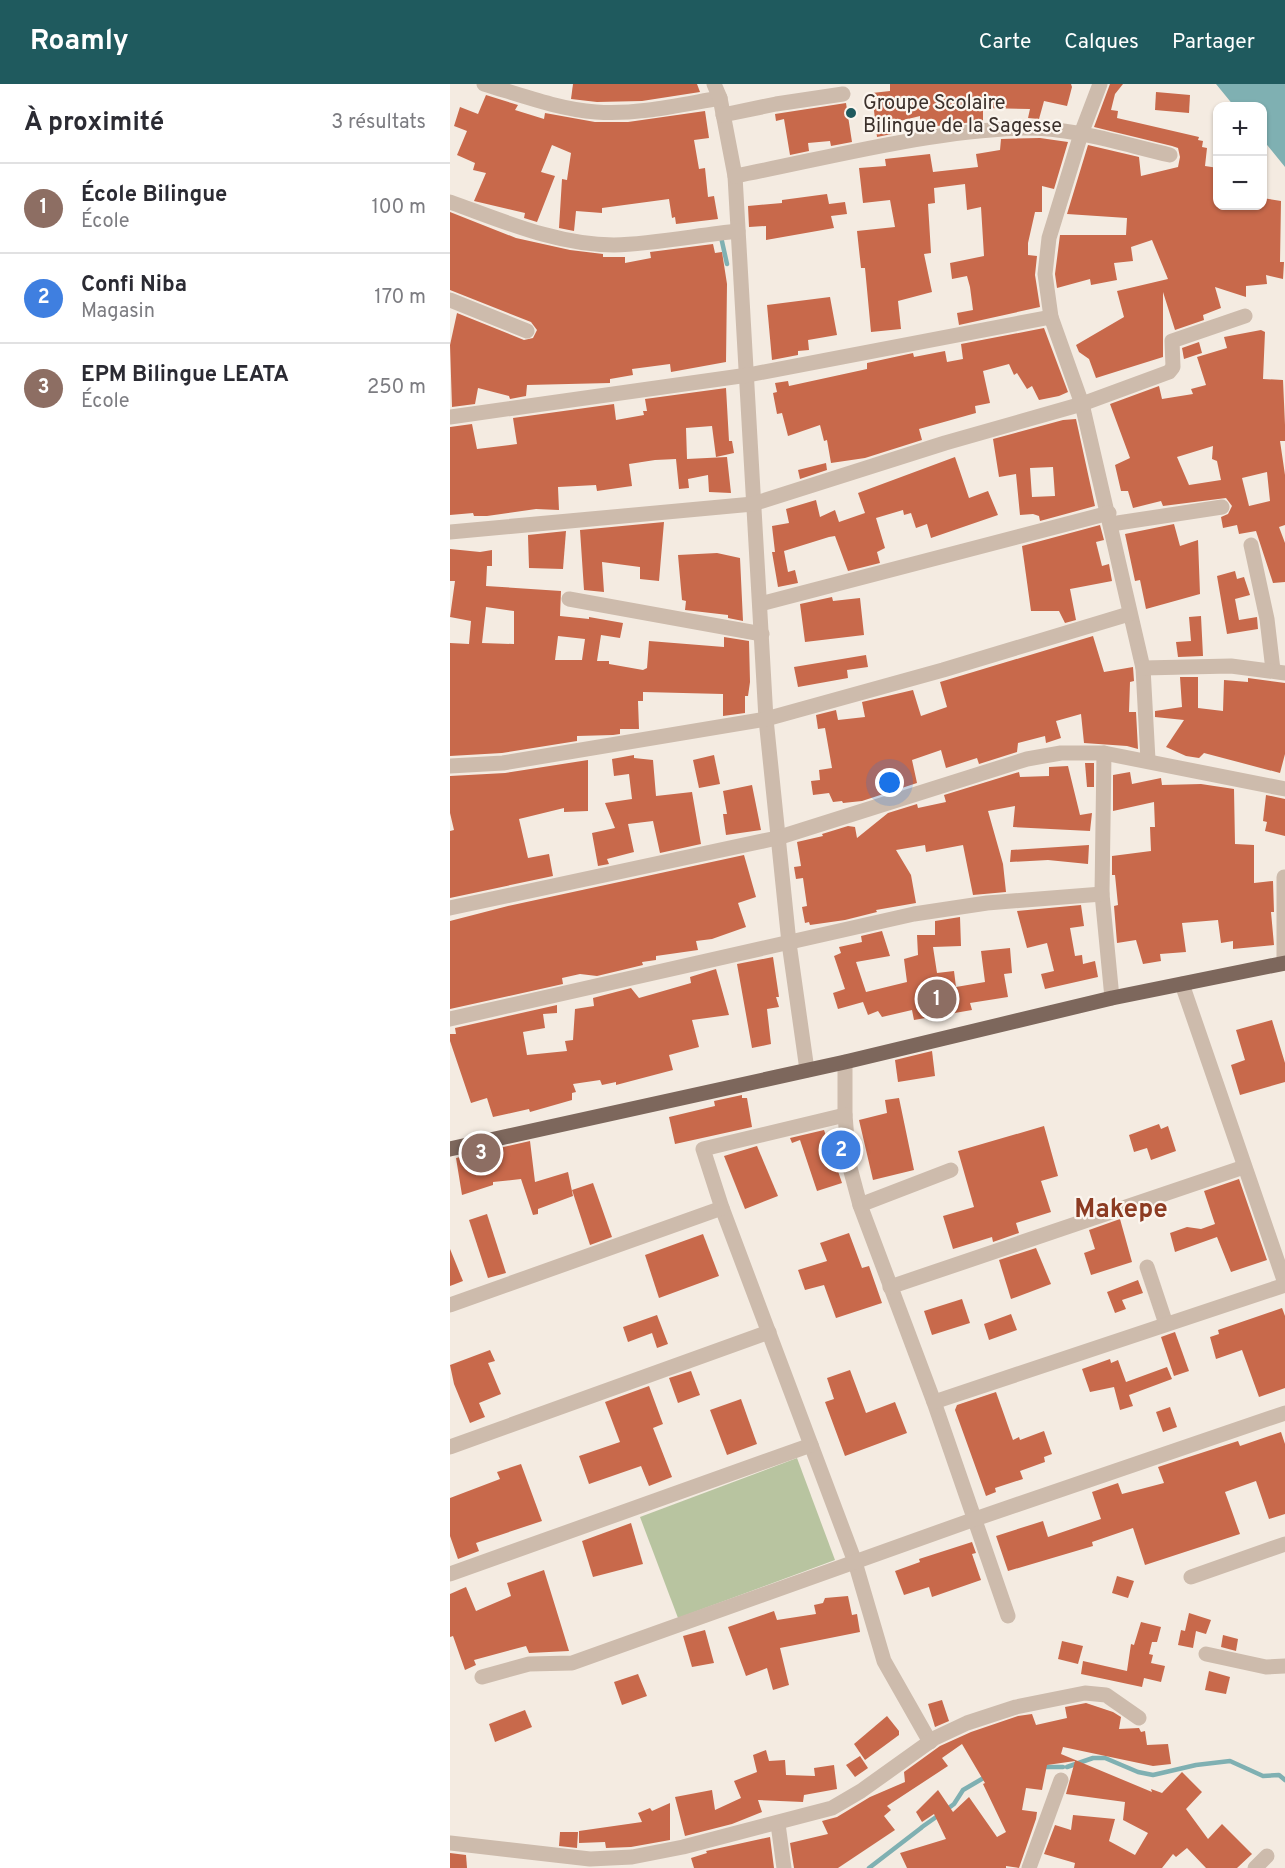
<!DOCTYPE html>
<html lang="fr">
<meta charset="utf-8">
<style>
:root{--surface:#fff;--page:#f2f2f3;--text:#2b2b33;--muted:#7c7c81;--line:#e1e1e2;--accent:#1f5a5e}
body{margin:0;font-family:Overpass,sans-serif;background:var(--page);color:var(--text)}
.controls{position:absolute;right:18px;top:18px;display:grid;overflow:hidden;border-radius:12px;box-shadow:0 2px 4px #0004}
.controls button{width:54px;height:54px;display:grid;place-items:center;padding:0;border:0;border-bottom:2px solid var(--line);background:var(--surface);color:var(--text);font:30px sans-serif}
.you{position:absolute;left:440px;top:699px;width:21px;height:21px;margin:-15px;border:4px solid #fff;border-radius:50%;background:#1a73e8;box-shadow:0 0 0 9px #1a73e833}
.badge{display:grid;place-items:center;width:39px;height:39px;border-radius:50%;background:var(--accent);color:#fff;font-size:20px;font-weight:700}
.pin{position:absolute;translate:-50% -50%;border:3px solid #fff;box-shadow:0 2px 6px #0006}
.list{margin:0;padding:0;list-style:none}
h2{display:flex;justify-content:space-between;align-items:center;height:78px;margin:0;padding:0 24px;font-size:26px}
h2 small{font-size:20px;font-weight:400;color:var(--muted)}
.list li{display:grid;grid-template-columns:39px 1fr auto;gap:18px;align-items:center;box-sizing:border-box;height:90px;padding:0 24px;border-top:2px solid var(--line)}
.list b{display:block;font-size:22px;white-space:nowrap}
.list p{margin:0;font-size:20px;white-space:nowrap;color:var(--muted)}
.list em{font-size:20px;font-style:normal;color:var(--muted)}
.map{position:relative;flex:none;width:835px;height:1784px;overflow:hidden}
header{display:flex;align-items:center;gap:36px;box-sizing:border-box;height:84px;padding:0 30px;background:var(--accent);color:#fff}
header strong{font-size:28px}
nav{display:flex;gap:33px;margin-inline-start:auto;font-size:21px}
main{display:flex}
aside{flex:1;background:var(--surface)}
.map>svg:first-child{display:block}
</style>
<header>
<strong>Roamly</strong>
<nav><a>Carte</a><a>Calques</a><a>Partager</a></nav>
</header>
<main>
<aside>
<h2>À proximité<small>3 résultats</small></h2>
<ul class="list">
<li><span class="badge" style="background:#8d6e63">1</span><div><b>École Bilingue</b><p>École</p></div><em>100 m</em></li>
<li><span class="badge" style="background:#3f7fe0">2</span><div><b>Confi Niba</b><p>Magasin</p></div><em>170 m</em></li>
<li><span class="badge" style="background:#8d6e63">3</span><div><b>EPM Bilingue LEATA</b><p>École</p></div><em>250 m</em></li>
</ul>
</aside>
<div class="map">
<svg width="835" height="1784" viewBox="0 0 835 1784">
<rect width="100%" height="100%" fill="#f4ebe1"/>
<polygon fill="#b8c4a0" points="347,1374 385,1476 228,1534 190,1433"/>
<polygon fill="#7fb0b2" points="766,0 835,0 835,83 813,56 812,22 784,22"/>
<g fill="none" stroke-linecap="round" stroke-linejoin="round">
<g stroke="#7fb0b2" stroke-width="4.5">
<polyline points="271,153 277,180"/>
<polyline points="591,1683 613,1683"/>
<polyline points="617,1683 643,1674 655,1674 688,1688 703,1691 746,1681 780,1677 813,1692 829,1691 835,1696"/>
<polyline points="496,1726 504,1720 513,1706 537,1692"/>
<polyline points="472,1743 489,1731"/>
<polyline points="419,1784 471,1744"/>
</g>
</g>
<g fill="#c8694b" fill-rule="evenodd">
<polygon points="123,0 247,0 250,8 192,17 147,18 121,15"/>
<polygon points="440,0 621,0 622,3 617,22 594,17 589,35 578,34 580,25 533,24 533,37 487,42 470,42 470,32 446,38 447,49 427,53 422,9 440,7"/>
<polygon points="660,0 673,0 665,10 661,26 668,27 667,34 749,53 748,56 753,57 752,63 757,64 755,82 768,84 768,122 813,122 813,114 831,117 830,178 834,178 833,195 816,191 817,200 796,202 796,213 765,203 771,224 753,231 754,236 725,246 713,208 713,273 646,294 639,275 629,268 626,261 674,233 667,207 718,195 702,156 681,163 683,177 664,179 667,196 641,201 640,195 607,204 605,190 610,151 676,151 677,134 617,130 638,61 689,73 691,92 728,83 730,73 728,64 722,62 644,43"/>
<polygon points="706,8 740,11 739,29 705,26"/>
<polygon points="36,11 68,21 65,26 94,35 95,29 145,38 178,38 255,27 259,54 244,56 249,85 255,84 258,113 264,112 268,135 226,140 225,133 222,134 219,115 152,124 152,129 126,127 124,147 109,144 112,95 117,96 121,69 102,61 91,88 105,92 87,138 74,134 75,129 24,117 36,89 23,86 25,79 7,71 17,47 4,42 10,23 28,30"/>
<polygon points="396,19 402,58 381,62 380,57 358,59 359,67 340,71 334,35 326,37 325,30"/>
<polygon points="590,54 618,58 604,105 592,102 592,128 585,128 578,159 578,171 587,172 585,191 590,223 509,241 507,229 523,226 520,203 517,192 502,195 500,179 534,172 531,123 517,126 515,100 484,104 485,119 478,120 481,169 474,170 482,208 448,217 451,245 421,248 415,184 411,184 407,147 445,143 440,116 413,119 409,84 436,82 435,75 480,70 483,88 528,83 526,70 550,66 551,55"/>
<polygon points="377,110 379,120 395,118 397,130 381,132 384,144 316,156 316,142 299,143 298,122 332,119 332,116"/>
<polygon points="0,128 66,154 120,166 153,170 153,173 175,173 175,179 201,174 200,168 263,160 265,169 272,168 277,200 276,278 221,288 220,280 182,285 183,291 160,295 160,299 77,301 76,312 60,315 59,312 28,304 25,320 2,323 0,261 7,229 74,256 83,254 87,246 81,238 0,206"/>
<polygon points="380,213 387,251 358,256 359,266 348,267 348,271 322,276 317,221"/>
<polygon points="594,244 618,308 609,312 589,316 582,302 577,305 567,289 564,291 559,280 533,287 540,319 525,322 526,329 469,345 472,356 415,374 381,379 377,356 374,357 370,341 338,352 332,329 327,330 323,309 327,308 325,299 338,297 339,302 417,285 417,279 463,269 464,273 495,267 497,278 513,275 511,260"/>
<path d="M811 246 815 248 813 295 833 296 835 341V357H830L835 391V441L829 443 835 459V498L823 499 806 447 789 450 787 441 773 444 771 433 778 430 782 422 776 414 713 422 711 417 683 424 678 407H671L665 381 680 374 660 320 709 302 712 315 743 310 741 305 756 301 747 273 777 264 774 253ZM763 362 762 375 767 377 771 396 739 401 727 373ZM817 388 820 417 799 422 792 394Z"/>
<polygon points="749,258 752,269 734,275 732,264"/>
<polygon points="276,304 279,357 282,357 284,369 266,373 262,342 236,344 237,375 277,373 281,409 259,408 258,391 238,395 239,404 229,405 226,375 205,376 179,380 182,402 147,407 146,401 108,403 109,426 86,425 37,432 24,432 23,429 0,431 0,343 22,340 27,365 67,360 63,334 164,320 166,336 194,331 193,327 197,327 195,315"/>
<path d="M626 335 645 422 590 437 589 432 583 430 570 431 566 390 549 393 543 355 613 336ZM603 383 605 412 582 413 580 384Z"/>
<polygon points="505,373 519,414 538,407 548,431 481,454 477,440 466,444 461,429 454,431 453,426 426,434 435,464 427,468 430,479 398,487 385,452 379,453 334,467 338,488 345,486 348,499 328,503 322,468 325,468 322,442 339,439 336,425 366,416 370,433 385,426 389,438 415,429 408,409"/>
<polygon points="376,379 377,386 350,395 348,386"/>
<polygon points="214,438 209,497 190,495 190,483 152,478 154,508 134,506 130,446"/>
<polygon points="724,440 730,462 748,456 750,510 696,525 690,496 685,497 675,450"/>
<polygon points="650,441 654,456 646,458 652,482 659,480 662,497 620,505 626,536 615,539 609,527 581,527 572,462"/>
<polygon points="116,447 113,485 79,484 78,451"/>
<path d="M0 465 30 468 42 466V482H37L36 502 111 507 110 532 139 535V533L173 539 170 554 151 551 147 577H159V580L193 586 197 584 199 557 274 563V553L299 557 300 598 298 612H295V629L273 632V610L193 608V617H188L189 645H170V650L163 651 127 652V657L52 669 0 672V559L19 560 21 537 0 533 5 497H0ZM36 523 64 527V560L32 559ZM108 552 135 555 132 576H105Z"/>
<polygon points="267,469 290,474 293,537 278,534 278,531 235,526 236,517 232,516 228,471"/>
<polygon points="785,487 787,495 794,493 800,511 785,515 789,536 807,533 808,545 777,550 767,492"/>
<polygon points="382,513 383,517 410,514 414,551 355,558 350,520"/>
<polygon points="751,532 753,572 728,573 726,558 741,557 739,533"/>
<polygon points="643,552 654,588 683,583 684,597 680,598 679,628 686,628 688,665 677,662 634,659 631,630 606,637 611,654 596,659 595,652 568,659 567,668 529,680 527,674 496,684 491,666 462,676 467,699 412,717 393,719 392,717 383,718 379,709 363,711 361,697 370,696 369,686 382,684 375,644 368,645 366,631 386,626 388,636 415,633 412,618 463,606 471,632 497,623 490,598"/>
<polygon points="416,571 418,583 397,586 398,594 348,603 344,583"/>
<polygon points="730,593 748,593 748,624 773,627 774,596 798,598 798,594 835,599 835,670 830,689 754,669 749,674 736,672 716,663 734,636 705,633 705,627 732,623"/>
<polygon points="184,671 184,674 203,676 206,712 242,708 251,760 210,769 203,737 178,740 184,768 157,775 159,780 148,782 142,749 165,744 155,719 182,715 179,690 164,692 162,675"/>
<polygon points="264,671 270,700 249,704 243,676"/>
<polygon points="138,676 138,727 114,728 114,724 69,735 78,774 99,770 103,792 0,814 0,747 4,746 0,729 0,692 55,689"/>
<polygon points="635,679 644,679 644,703 637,703"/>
<polygon points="618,682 630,731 642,729 640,747 563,743 565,722 538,727 553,780 556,808 523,811 513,761 476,768 475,761 446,766 461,791 466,819 426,826 427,828 395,836 360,841 359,838 355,839 352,823 357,822 353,794 346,795 344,783 351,782 347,758 373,752 372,750 398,742 405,743 407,754 438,729 467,720 468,724 496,718 494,711 569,688 570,693 599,692 599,683"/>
<polygon points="680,688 682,700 711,694 712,701 751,700 784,705 785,760 804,761 804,799 823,797 824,828 821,828 824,861 783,865 783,857 771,859 768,836 732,839 736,868 710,870 711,877 693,880 686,856 667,859 664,822 668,821 665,791 662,791 662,772 701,767 700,743 705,743 704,718 663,727 663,691"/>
<polygon points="302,701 311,746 276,751 273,730 277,730 273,707"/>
<polygon points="816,711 835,715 835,752 815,747 817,738 813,737"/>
<polygon points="639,761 638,780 598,776 560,778 561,766"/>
<polygon points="294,771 306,813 288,819 296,843 262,855 246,857 248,866 206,872 206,876 192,878 193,881 147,892 130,890 112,894 113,900 0,925 0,837 58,822"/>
<polygon points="631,821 634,842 620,844 625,872 632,871 633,880 645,877 648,893 595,905 591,890 604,887 597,859 577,864 567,827"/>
<polygon points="510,833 511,862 483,863 487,889 504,887 506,903 535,898 531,867 560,864 562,889 554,890 558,913 520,919 522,926 464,936 462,926 432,933 428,927 418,931 413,918 388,925 383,909 395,905 384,872 391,869 389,863 412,858 411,852 432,847 440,872 406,878 416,908 457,898 454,875 468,871 467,851 485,851 485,837"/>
<polygon points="323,873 329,913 326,913 329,923 317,925 321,960 302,964 287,880"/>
<polygon points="266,885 279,931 242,936 249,963 219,971 223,986 166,1001 166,998 152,1001 150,996 123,1000 126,1008 122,1009 122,1016 80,1028 79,1025 43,1033 37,1014 21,1019 0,957 0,950 6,950 5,944 107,921 107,929 93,930 95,944 73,948 77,971 117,967 115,957 123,956 125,925 144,922 143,914 181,904 189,914 241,899 240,893"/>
<polygon points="822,936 835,979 835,998 790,1011 781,981 795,976 786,946"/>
<polygon points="482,967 485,992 448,998 445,976"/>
<polygon points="292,1011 292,1014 297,1014 302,1043 225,1060 219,1033 265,1022 264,1017"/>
<polygon points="449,1014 464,1086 423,1096 409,1036 437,1029 435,1016"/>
<polygon points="709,1040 711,1045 718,1042 726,1067 701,1076 697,1064 684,1068 679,1051"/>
<polygon points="594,1042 608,1092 591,1097 601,1128 566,1139 569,1149 543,1158 542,1153 503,1165 493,1132 524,1123 508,1067"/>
<polygon points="374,1046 392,1099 367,1107 350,1056 342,1059 340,1054"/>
<polygon points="80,1057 85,1098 118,1088 123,1112 88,1125 88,1130 83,1131 71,1095 43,1098 43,1101 12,1111 6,1074"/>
<polygon points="307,1062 328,1112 295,1125 274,1072"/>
<polygon points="789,1095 817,1176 781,1188 767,1153 725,1168 720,1149 737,1143 751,1145 765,1140 754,1107"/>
<polygon points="143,1099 162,1153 140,1161 122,1106"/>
<polygon points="37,1130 56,1189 38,1194 19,1136"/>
<polygon points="670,1135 682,1178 641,1191 634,1169 645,1165 639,1146"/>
<polygon points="399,1149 412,1184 419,1182 432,1219 386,1234 374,1201 355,1206 348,1186 377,1177 370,1159"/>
<polygon points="253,1150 269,1192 209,1214 195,1171"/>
<polygon points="586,1164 601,1200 561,1215 549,1176"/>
<polygon points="0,1165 13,1197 0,1202"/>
<polygon points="688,1196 693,1209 672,1216 676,1225 665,1229 657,1208"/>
<polygon points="512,1215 520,1239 482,1251 474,1227"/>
<polygon points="832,1224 835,1232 835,1304 809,1313 792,1266 766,1275 760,1253 769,1250 768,1246"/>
<polygon points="561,1230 567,1246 539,1256 534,1240"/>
<polygon points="207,1231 218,1260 207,1264 202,1249 178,1258 173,1243"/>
<polygon points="725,1248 739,1287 724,1292 711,1253"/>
<polygon points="40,1266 45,1277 38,1279 51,1310 29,1319 35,1333 20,1339 4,1300 0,1281"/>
<polygon points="660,1275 661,1279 668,1276 676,1298 717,1283 722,1295 679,1311 683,1322 670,1326 664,1303 640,1308 632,1285"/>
<polygon points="400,1286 416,1329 445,1318 457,1349 395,1372 375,1318 384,1315 377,1294"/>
<polygon points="241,1287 250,1311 228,1319 219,1294"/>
<polygon points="199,1302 213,1340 203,1344 222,1393 199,1402 191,1382 139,1400 129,1372 170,1358 155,1318"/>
<polygon points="546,1308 563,1356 569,1353 570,1356 594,1347 602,1370 594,1373 595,1378 570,1387 573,1395 545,1404 546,1408 536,1412 505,1326 507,1321"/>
<polygon points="291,1315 307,1360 277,1371 260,1326"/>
<polygon points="720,1323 727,1343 713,1348 706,1328"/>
<polygon points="831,1348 835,1360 835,1430 819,1435 806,1397 775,1408 790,1450 695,1481 683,1444 642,1458 643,1462 558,1487 546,1452 593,1437 598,1453 651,1435 642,1408 668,1399 672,1410 714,1399 708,1383 788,1357 790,1362"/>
<polygon points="71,1380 92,1437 26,1459 29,1467 8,1475 0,1452 0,1414 50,1395 47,1388"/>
<polygon points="181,1439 193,1480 143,1493 132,1457"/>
<polygon points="522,1458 526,1469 522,1470 531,1496 482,1513 479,1503 454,1511 445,1487 470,1478 469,1475"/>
<polygon points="94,1486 119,1567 79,1569 76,1562 24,1576 26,1581 15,1586 3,1552 0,1553 0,1510 16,1503 26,1527 61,1512 57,1499"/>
<polygon points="667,1492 684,1497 678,1514 662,1509"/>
<polygon points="398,1512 402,1531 407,1530 410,1548 330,1564 339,1601 323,1606 317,1584 296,1592 278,1543 324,1527 327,1536 366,1530 364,1521 373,1519 375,1514"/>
<polygon points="739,1529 761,1536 756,1550 746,1547 743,1564 728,1561 731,1546 735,1547"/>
<polygon points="691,1538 711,1543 707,1558 702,1558 699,1570 703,1571 701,1579 715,1582 711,1598 694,1594 692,1603 631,1590 633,1577 677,1587 681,1560 684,1561"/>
<polygon points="255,1546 264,1579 242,1583 233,1552"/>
<polygon points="773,1551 788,1555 786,1567 771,1563"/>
<polygon points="612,1557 633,1562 628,1580 608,1575"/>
<polygon points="759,1587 780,1593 776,1610 755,1606"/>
<polygon points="188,1590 197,1612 172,1621 164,1598"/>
<polygon points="492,1616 499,1637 485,1643 478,1620"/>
<polygon points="636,1619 663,1628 671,1633 669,1645 689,1644 691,1648 695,1647 697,1661 718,1660 721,1680 703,1682 613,1663 611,1670 702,1708 701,1705 712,1709 732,1688 752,1708 736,1725 758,1755 772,1740 802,1770 787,1784 756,1784 737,1764 726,1773 723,1770 712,1784 624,1784 625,1779 594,1770 605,1741 621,1746 623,1731 665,1735 659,1757 685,1771 698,1749 673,1736 675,1718 616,1710 625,1677 597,1681 592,1706 576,1704 572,1726 587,1728 586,1735 569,1784 556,1782 556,1784 457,1784 450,1769 496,1755 484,1730 472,1738 466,1728 488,1706 503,1728 519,1713 547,1753 556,1748 533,1700 535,1699 512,1660 492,1674 498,1682 437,1722 441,1726 434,1732 445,1746 388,1784 344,1784 340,1759 378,1750 372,1737 387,1733 420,1713 455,1698 454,1688 490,1662 521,1648 568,1632 582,1630 586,1641 617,1634 615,1623"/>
<polygon points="75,1626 82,1643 45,1658 39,1640"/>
<polygon points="437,1632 449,1647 449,1651 415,1676 404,1660"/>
<polygon points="316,1666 319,1677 335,1676 336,1691 365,1692 364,1684 384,1681 387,1705 354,1711 353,1718 308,1716 312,1728 282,1740 235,1752 225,1713 262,1706 265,1726 291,1714 284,1697 307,1688 303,1671"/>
<polygon points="410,1672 418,1684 405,1693 396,1681"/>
<polygon points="220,1719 220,1756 181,1763 156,1764 155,1758 129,1759 129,1747 192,1738 188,1729 200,1724 202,1727"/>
<polygon points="110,1748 128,1748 127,1764 109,1762"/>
<polygon points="320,1753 324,1784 244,1784 241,1774 257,1769 256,1767"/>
<polygon points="0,1769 16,1771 17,1784 0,1784"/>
</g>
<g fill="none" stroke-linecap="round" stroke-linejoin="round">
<g stroke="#cdbbac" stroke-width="15">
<path d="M34 0C71 11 108 25 146 28 188 31 229 21 270 14"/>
<polyline points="264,0 270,14 285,92 316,635 339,859 357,986"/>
<polyline points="650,0 631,50 599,154 595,190 601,233 632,320 693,584 698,676"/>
<polyline points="273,31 326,20 393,10"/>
<path d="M285 92C378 74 478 47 572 44 622 43 672 60 720 71"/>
<path d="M0 118C53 137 107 161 164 161 205 160 248 151 288 147"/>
<polyline points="0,216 77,247"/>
<polyline points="0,333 298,291 601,233"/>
<polyline points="661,440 772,423"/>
<polyline points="0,448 303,420 495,359 632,320 719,288 723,283 722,257 795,232"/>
<polyline points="801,461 817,535 823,586"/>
<polyline points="119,515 312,550"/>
<polyline points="310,520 659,429"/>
<polyline points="693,584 781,582 835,589"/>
<polyline points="654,669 652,810 662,914"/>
<polyline points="0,682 53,679 316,635 493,586 679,530"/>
<polyline points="834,793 834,879"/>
<polyline points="0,824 327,754 577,675 611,669 654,669 835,705"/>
<polyline points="732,900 835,1199"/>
<polyline points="0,935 464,830 537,819 652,810"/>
<polyline points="395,978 395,1031 399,1080 410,1121 484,1318 558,1532"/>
<polyline points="395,1031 253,1065 272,1124 405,1478 434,1577 480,1658"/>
<polyline points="410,1121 501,1086"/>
<polyline points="697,1183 716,1240"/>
<polyline points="440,1203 794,1083"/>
<polyline points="0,1221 272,1124"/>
<polyline points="484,1318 835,1201"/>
<polyline points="0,1363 319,1248"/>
<polyline points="0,1490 361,1361"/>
<polyline points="741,1493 835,1460"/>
<polyline points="756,1570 816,1583 835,1582"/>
<polyline points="32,1593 79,1580 122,1579 525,1435 835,1329"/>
<polyline points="328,1740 334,1784"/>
<polyline points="0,1759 140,1775 182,1773 233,1763 382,1724 411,1707 485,1654 517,1639 566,1623 635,1609 656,1611 689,1634"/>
<polyline points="579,1784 611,1696"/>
<polyline points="805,1784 817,1772"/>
</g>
<polyline stroke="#7d675c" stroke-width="15" points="0,1065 395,978 662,914 835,879"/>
</g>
<circle fill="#1f5a5e" stroke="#fbf5ee" stroke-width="2" cx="401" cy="29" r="6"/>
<g text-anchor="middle" stroke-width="4.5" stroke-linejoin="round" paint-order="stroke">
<g font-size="20" fill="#3b302b" stroke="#fbf5ee" text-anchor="start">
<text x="413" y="25">Groupe Scolaire<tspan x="413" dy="23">Bilingue de la Sagesse</tspan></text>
</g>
<g font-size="26" font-weight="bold" fill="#8c3b22" stroke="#fbf5ee">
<text x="671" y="1133">Makepe</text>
</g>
</g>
</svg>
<div class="controls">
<button>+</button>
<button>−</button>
</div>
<div class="you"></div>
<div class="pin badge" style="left:487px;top:915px;background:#8d6e63">1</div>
<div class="pin badge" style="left:391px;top:1066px;background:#3f7fe0">2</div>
<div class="pin badge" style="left:31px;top:1069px;background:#8d6e63">3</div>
</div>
</main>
